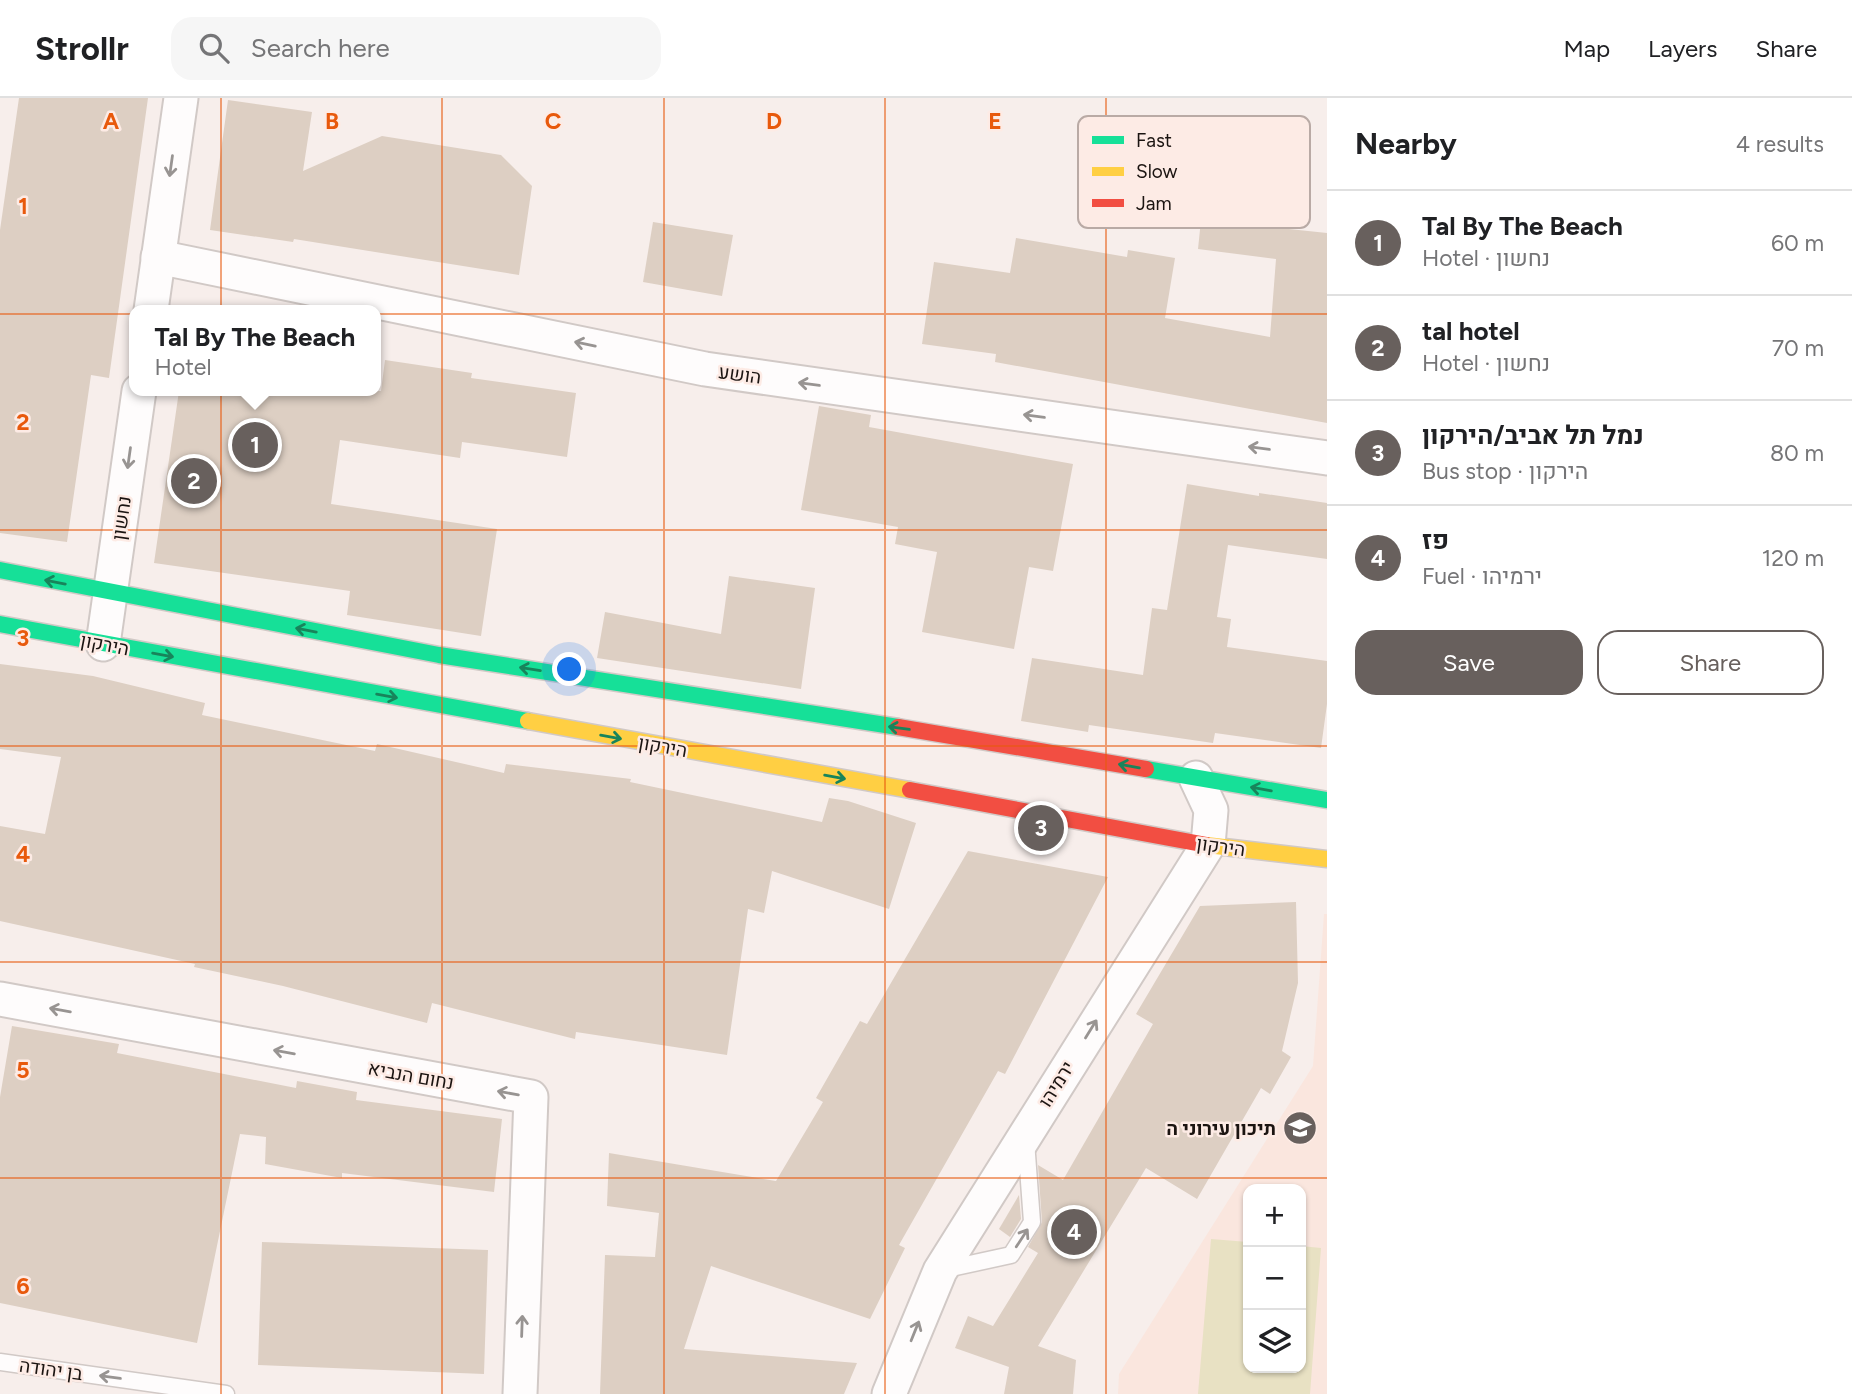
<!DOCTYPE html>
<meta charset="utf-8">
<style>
:root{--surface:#fff;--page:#f6f6f6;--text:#202124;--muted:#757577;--line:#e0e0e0;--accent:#68605d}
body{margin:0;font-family:Figtree,Heebo,sans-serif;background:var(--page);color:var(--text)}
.controls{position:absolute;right:21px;bottom:21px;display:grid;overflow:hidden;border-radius:14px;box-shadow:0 2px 5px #0004}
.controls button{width:63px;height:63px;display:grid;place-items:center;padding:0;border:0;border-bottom:2px solid var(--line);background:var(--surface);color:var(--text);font:35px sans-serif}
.you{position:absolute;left:570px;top:572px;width:24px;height:24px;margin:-18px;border:5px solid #fff;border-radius:50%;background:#1a73e8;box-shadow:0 0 0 10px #1a73e833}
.badge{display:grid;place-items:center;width:46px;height:46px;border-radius:50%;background:var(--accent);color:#fff;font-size:23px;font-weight:700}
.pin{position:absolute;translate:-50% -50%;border:4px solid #fff;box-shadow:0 2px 7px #0006}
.popup{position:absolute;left:129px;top:207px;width:252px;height:91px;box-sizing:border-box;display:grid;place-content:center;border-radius:14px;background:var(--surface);filter:drop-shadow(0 2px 5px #0005);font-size:23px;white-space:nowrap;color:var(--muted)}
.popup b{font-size:26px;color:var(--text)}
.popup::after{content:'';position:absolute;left:50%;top:100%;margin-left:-14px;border:14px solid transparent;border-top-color:var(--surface)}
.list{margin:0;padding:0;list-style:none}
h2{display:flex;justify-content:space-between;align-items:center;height:91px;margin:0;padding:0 28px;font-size:30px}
h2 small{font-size:23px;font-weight:400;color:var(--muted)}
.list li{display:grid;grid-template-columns:46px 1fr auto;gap:21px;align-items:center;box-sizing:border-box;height:105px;padding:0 28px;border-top:2px solid var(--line)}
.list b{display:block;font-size:26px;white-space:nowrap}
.list p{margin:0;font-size:23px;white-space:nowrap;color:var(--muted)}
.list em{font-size:23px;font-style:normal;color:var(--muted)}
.actions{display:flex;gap:14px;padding:21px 28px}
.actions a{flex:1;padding:16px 0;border:2px solid var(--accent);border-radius:21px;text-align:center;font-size:24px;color:var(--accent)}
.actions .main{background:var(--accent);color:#fff}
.icon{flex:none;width:38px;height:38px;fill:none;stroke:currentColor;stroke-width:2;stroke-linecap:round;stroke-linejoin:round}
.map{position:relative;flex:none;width:1327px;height:1296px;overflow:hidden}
header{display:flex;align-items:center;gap:42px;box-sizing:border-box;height:98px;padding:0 35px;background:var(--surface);border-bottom:2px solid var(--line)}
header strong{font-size:33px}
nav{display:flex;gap:38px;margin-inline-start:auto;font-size:24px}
.search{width:490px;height:63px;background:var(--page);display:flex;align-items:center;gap:18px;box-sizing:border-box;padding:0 24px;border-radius:21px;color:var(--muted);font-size:26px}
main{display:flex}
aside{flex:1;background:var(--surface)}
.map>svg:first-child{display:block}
</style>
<header>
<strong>Strollr</strong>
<div class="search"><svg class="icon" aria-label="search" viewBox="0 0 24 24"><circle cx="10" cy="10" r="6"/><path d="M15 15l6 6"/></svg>Search here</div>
<nav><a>Map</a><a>Layers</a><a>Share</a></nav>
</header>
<main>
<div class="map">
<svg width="1327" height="1296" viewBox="0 0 1327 1296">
<rect width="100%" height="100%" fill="#f7eeeb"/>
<path fill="#fae6de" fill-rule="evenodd" d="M1324 816H1327V1296H1118L1119 1276 1313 968ZM1248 1091H1301V1270H1248Z"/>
<polygon fill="#e8e1c3" points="1211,1141 1248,1144 1248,1270 1301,1270 1301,1148 1321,1150 1310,1296 1198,1296"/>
<g fill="#ddcfc3">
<polygon points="19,0 148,0 109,280 91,277 67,444 0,435 0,132"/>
<polygon points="228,2 312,14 303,73 382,38 501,57 532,88 519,177 294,141 293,144 210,132"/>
<polygon points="1201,122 1327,135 1327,325 995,264 996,256 922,246 934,164 1010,175 1016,140 1127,159 1128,152 1175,160 1165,220 1270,239 1276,161 1198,151"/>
<polygon points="653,124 733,137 722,198 643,184"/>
<polygon points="385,262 472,275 471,280 576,295 567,359 462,344 460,360 340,342 331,406 497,431 481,538 347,517 350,493 154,465 179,293 381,293"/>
<polygon points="819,308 871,317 869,329 1073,366 1053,473 1029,469 1014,551 922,534 937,454 895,446 898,429 801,412"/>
<polygon points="1187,386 1259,398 1259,395 1327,405 1327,461 1228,447 1217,519 1231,521 1227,549 1327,563 1327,606 1321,650 1215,635 1213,645 1089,627 1088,634 1021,623 1032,560 1143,577 1152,510 1167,512"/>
<polygon points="729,478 815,490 801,591 597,560 605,514 721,536"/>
<polygon points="0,566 93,578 205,605 202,617 375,653 377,646 504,675 506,666 631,681 630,684 822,724 829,700 848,703 916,725 889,811 772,773 764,815 748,811 727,957 576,934 575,941 432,905 427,925 283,888 194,869 195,866 0,823 0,728 45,736 61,659 0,651"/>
<polygon points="968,753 1108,779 1005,976 998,973 899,1147 905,1150 870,1221 711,1168 684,1251 857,1265 844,1296 600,1296 605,1157 655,1159 659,1115 607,1108 609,1055 776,1083 823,1004 816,1000 860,923 867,926"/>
<polygon points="1296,804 1298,885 1282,953 1291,959 1270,996 1261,990 1197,1101 1146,1070 1038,1248 1076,1262 1073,1296 1004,1296 1009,1269 955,1250 968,1218 993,1228 1038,1155 1028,1149 1042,1124 1038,1067 1063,1082 1153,926 1136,916 1200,808"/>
<polygon points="12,928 119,946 117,955 296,990 297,983 357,994 356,1002 502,1021 494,1094 342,1075 342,1080 265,1066 266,1039 240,1036 197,1245 0,1205 0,999"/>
<polygon points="1019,1097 1021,1121 1010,1139 999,1131"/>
<polygon points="262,1144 488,1152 484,1276 258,1267"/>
</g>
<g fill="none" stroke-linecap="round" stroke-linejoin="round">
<g stroke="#d1c9c6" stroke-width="19">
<g id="lane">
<polyline points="942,1172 1011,1157 1032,1124 1026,1043"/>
<polyline points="0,1264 226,1296"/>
</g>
</g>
<g stroke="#d1c9c6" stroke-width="37">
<g id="street">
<polyline points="158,159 705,271 1327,360"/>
<polyline points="151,212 181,0"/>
<polyline points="103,546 139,293"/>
<polyline points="0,901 531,999 520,1296"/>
<polyline points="889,1296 940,1173 1208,747 1211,712 1196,680"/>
</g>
</g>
<g stroke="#d1c9c6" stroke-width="19">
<g id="fast">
<polyline points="0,472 439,557 898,629"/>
<polyline points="0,526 528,623"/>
<polyline points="1146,671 1327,702"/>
</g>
</g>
<g stroke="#d1c9c6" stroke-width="19">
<g id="slow">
<polyline points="528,623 910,692"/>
<polyline points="1207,747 1327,761"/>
</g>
</g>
<g stroke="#d1c9c6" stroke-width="19">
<g id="jam">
<polyline points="898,629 1146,671"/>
<polyline points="910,692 1207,747"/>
</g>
</g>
<use href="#lane" stroke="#fefcfc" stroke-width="16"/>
<use href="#street" stroke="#fefcfc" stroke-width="33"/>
<use href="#fast" stroke="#16e098" stroke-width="16"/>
<use href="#slow" stroke="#ffcf43" stroke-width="16"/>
<use href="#jam" stroke="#f24e42" stroke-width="16"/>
</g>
<defs><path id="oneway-shaft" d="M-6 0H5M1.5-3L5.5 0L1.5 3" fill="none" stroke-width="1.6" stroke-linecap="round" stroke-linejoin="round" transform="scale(1.75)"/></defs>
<g stroke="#989492">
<use href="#oneway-shaft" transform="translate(171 68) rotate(98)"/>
<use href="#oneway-shaft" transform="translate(585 246) rotate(-168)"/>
<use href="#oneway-shaft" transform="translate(809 286) rotate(-172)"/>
<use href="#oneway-shaft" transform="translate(1034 318) rotate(-172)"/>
<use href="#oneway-shaft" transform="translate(1259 350) rotate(-172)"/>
<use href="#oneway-shaft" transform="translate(129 360) rotate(98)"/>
<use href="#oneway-shaft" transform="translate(60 912) rotate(-170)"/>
<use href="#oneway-shaft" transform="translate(1091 931) rotate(-58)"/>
<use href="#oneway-shaft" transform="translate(284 954) rotate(-170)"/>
<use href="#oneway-shaft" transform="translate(508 995) rotate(-170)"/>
<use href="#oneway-shaft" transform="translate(1022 1140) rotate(-57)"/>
<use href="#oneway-shaft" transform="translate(522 1228) rotate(-88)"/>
<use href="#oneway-shaft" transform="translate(915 1233) rotate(-68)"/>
<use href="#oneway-shaft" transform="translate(110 1279) rotate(-172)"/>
</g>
<g stroke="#18845b">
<use href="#oneway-shaft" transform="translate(55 484) rotate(-169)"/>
<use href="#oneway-shaft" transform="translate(306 532) rotate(-169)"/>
<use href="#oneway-shaft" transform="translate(163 557) rotate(10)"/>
<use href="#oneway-shaft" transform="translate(530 571) rotate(-171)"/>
<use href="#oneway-shaft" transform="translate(387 598) rotate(10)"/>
<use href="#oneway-shaft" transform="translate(899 630) rotate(-172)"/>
<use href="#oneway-shaft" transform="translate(611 639) rotate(10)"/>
<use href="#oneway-shaft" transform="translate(1129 668) rotate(-170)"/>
<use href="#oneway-shaft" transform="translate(835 679) rotate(10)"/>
<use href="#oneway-shaft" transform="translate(1261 691) rotate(-170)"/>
</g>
<path fill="none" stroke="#e8590c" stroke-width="2" stroke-opacity="0.55" d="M221 0V1296M442 0V1296M664 0V1296M885 0V1296M1106 0V1296M0 216H1327M0 432H1327M0 648H1327M0 864H1327M0 1080H1327"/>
<defs>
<g id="school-disc" transform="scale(1.75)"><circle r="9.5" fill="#68605d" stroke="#fdebe5"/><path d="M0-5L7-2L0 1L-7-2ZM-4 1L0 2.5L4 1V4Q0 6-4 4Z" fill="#fff"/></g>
</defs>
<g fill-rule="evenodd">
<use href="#school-disc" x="1300" y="1030"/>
</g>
<g text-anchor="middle" stroke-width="5" stroke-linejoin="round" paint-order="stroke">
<g font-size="19" fill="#1b1411" stroke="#fdebe5">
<text transform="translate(740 276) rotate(8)" y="7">הושע</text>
<text transform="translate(121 420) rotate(-82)" y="7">נחשון</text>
<text transform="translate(105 546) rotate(11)" y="7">הירקון</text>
<text transform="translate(663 648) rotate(10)" y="7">הירקון</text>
<text transform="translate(1221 748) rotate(8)" y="7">הירקון</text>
<text transform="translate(411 977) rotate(10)" y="7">נחום הנביא</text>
<text transform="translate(1056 986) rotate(-58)" y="7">ירמיהו</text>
<text transform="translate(51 1271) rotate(8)" y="7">בן יהודה</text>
</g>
<g font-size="19" font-weight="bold" fill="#1b1411" stroke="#fdebe5" text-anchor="end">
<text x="1276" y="1037">תיכון עירוני ה</text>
</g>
</g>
<rect x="1078" y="18" width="232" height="112" rx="10" fill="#fdebe5" stroke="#b9aaa5" stroke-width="2"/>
<rect x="1092" y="38" width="32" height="8" fill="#16e098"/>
<rect x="1092" y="69" width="32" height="9" fill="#ffcf43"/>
<rect x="1092" y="101" width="32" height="8" fill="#f24e42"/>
<g font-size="19" fill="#1b1411">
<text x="1136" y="49">Fast</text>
<text x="1136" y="80">Slow</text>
<text x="1136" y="112">Jam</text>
</g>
<g font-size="23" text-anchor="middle" font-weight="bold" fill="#e8590c" stroke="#fdebe5" stroke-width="5" stroke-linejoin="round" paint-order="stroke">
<text x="111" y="31">A</text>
<text x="332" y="31">B</text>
<text x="553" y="31">C</text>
<text x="774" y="31">D</text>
<text x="995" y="31">E</text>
<text x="23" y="116">1</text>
<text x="23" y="332">2</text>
<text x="23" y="548">3</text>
<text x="23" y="764">4</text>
<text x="23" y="980">5</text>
<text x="23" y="1196">6</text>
</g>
</svg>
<div class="controls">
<button>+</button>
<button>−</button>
<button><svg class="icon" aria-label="layers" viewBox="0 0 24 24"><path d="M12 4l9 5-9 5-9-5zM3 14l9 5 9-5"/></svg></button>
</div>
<div class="you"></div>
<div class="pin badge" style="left:255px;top:347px">1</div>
<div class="popup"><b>Tal By The Beach</b>Hotel</div>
<div class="pin badge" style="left:194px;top:383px">2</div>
<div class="pin badge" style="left:1041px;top:730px">3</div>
<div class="pin badge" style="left:1074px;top:1134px">4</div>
</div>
<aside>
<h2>Nearby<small>4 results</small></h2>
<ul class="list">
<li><span class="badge">1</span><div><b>Tal By The Beach</b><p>Hotel · נחשון</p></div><em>60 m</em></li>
<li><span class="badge">2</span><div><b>tal hotel</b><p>Hotel · נחשון</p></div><em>70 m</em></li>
<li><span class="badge">3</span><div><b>נמל תל אביב/הירקון</b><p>Bus stop · הירקון</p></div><em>80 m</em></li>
<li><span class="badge">4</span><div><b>פז</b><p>Fuel · ירמיהו</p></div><em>120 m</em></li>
</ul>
<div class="actions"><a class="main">Save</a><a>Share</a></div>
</aside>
</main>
